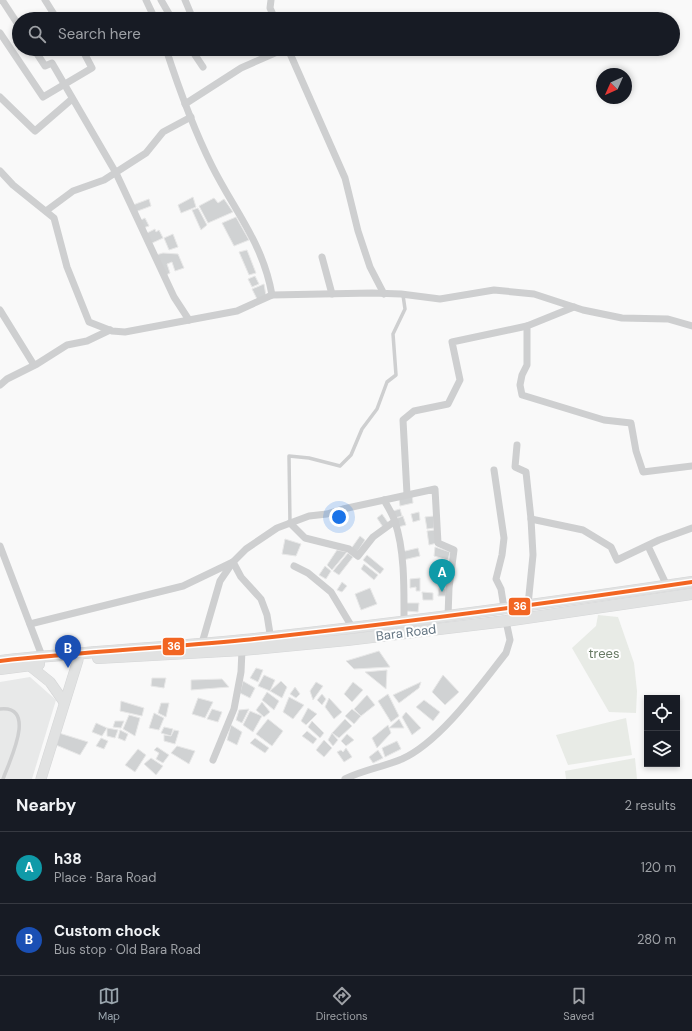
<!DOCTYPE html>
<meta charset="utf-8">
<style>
:root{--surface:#171b24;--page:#20242c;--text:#f1f3f6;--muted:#9ea1a6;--line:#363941;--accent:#99a4ac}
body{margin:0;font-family:"DM Sans",sans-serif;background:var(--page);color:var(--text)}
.controls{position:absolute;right:12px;bottom:12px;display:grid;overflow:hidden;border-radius:0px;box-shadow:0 2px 6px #0003}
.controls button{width:36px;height:36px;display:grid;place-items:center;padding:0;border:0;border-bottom:1px solid var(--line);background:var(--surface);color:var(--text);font:20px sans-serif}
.compass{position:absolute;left:596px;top:68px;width:36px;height:36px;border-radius:50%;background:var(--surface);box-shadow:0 2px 6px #0003;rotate:225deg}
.you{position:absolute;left:339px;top:517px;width:14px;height:14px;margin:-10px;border:3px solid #fff;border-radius:50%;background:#1a73e8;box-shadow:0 0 0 6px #1a73e833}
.badge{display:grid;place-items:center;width:26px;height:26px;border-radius:50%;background:var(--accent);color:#fff;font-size:13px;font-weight:700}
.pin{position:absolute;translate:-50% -33px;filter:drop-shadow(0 1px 2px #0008)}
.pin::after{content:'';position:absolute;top:21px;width:14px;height:12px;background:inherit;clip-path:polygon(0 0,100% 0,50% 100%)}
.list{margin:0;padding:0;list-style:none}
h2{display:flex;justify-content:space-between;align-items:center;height:52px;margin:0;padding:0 16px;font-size:17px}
h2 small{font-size:13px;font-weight:400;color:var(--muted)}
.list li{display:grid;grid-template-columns:26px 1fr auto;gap:12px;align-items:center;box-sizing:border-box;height:72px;padding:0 16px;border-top:1px solid var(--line)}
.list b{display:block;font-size:15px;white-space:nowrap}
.list p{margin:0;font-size:13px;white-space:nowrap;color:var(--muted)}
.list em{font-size:13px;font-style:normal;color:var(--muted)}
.icon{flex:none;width:22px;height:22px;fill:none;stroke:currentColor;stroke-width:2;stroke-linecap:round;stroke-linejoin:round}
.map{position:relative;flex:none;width:692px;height:779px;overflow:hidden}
.search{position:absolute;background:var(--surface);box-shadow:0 2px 6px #0003;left:12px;right:12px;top:12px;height:44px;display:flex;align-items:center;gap:10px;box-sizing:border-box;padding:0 14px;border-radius:22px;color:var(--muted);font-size:15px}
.sheet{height:196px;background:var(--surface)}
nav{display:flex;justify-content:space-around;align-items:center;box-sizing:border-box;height:56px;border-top:1px solid var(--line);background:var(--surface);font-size:11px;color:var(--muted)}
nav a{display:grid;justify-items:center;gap:2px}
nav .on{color:var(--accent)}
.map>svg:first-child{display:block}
</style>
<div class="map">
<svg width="692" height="779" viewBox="0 0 692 779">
<rect width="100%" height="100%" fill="#f9f9f9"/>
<polygon fill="#e8e9e9" points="30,677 56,700 32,779 0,779 0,682"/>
<g fill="#e8ebe6">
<polygon points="598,615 618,617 634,663 637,691 636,713 609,712 572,648 596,626"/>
<polygon points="626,718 632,755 568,765 556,735"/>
<polygon points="635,758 637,779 566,779 565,771"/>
</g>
<g fill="#d0d2d3" stroke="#e8e8e8">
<polygon points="193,197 196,207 181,213 178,205"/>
<polygon points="214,198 218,203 224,199 233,212 208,223 199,206"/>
<polygon points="149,199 151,206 135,212 133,205"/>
<polygon points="198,208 207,225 201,230 192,210"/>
<polygon points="236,217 249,240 234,246 222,223"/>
<polygon points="145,218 149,226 143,228 139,221"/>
<polygon points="155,229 156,232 159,230 163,238 150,244 145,234"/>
<polygon points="173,234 178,247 169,250 164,238"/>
<polygon points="247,250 256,273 249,275 239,252"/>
<polygon points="163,253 178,254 184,268 175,271 172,262 167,264 170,273 164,276 156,255"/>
<polygon points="255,276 259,284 252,287 248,279"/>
<polygon points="264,284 266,296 257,299 252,289"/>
<polygon points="412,495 413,503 400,506 399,498"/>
<polygon points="400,509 402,516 395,518 393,511"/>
<polygon points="419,512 420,520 413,522 411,514"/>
<polygon points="382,514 389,524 383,527 377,518"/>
<polygon points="403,516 406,525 398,527 395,519"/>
<polygon points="434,516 434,528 427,529 425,517"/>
<polygon points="435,530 437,543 429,545 427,531"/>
<polygon points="360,536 365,540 358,551 362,554 358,560 348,553"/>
<polygon points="285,539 301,544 296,556 282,554"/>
<polygon points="435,547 450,552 448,560 434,556"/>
<polygon points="418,548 420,556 403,560 401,552"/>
<polygon points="337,550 347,552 332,570 327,565"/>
<polygon points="348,553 353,557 339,575 333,571"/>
<polygon points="367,555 384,569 380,574 363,560"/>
<polygon points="439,561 443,562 443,572 435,573 434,564 438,564"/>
<polygon points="364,564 378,575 374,580 361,569"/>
<polygon points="325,566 331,571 326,579 319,575"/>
<polygon points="420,578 420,591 416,591 416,587 410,588 410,579"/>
<polygon points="342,582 347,586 342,592 337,590"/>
<polygon points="370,588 377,604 361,610 355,594"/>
<polygon points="439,588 446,589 446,596 438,596"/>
<polygon points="422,592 433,593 433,600 423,600"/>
<polygon points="405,603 419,603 418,612 406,611"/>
<polygon points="379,651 390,667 354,669 346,661"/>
<polygon points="256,668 263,670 258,682 250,678"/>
<polygon points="387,670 386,689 365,672"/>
<polygon points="264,675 275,680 270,691 258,686"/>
<polygon points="443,675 459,692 445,705 432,692"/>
<polygon points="152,678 166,678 164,688 151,686"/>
<polygon points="222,679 229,687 191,690 191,680"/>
<polygon points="243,681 255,688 250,698 240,693"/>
<polygon points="281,681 287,687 282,698 270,691"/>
<polygon points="316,682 323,686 313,700 310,691"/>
<polygon points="353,682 363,690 352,702 344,694"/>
<polygon points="421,682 419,688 399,703 393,695"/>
<polygon points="295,687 300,694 296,698 290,694"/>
<polygon points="267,692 279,701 274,710 262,700"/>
<polygon points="322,694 326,699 322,705 317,700"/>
<polygon points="388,694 399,716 391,722 378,701"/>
<polygon points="367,695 375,705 361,716 354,709"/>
<polygon points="289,697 304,705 293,719 283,712"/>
<polygon points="198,698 213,702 205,718 192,714"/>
<polygon points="329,698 342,712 334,719 325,707"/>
<polygon points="424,700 440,712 433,721 416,707"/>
<polygon points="121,701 144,708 142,716 120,711"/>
<polygon points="262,702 270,712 264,717 256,710"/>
<polygon points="161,703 169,703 166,717 158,713"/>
<polygon points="308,708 317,714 306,725 301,721"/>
<polygon points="212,709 222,712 218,722 207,719"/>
<polygon points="249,709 242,723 236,720 239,710"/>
<polygon points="352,709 361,716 354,724 345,716"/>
<polygon points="250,711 262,716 253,732 243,725"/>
<polygon points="406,712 421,728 412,735 402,717"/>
<polygon points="154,713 164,718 159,730 149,728"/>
<polygon points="129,715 140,718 135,736 123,729"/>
<polygon points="268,719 283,731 272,746 256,734"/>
<polygon points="345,719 352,726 339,738 332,733"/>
<polygon points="399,719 404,728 389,728"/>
<polygon points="115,721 124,721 121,728 113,727"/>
<polygon points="312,721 324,733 320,738 308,727"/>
<polygon points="96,723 107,728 102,736 92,732"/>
<polygon points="231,725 242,732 237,745 227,740"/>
<polygon points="388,725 391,733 377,748 372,738"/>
<polygon points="164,727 173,729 171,736 161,733"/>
<polygon points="107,728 118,730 115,738 107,736"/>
<polygon points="120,730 128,734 125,741 118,738"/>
<polygon points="174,730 179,731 175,744 164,741 164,735 171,736"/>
<polygon points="307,731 317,739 313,744 302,736"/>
<polygon points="59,733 88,742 80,755 56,745"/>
<polygon points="332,733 338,740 333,746 328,740"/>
<polygon points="347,734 354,740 346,746 341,741"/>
<polygon points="101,738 108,741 104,749 96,746"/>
<polygon points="255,738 269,748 265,753 250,743"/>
<polygon points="324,740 332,748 324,757 316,750"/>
<polygon points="397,741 401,749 385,757 382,748"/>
<polygon points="177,746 195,751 189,764 171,753"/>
<polygon points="157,747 169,755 163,763 156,759 159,753 154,750"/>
<polygon points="346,748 352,757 344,762 337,752 341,750 343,752"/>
<polygon points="138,749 146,755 135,772 125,765"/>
<polygon points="378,750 383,758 373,763 369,757"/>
<polygon points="151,758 163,766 156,775 144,764"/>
</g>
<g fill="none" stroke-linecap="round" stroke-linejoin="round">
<g stroke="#d5d6d7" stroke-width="11">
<g id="secondary">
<polyline points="29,660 30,666 50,682 64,702"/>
<polyline points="41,779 78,660 77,652"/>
</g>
</g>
<g stroke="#d5d6d7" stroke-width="12">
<g id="primary">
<polyline points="98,658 242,650 347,640 506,621 692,594"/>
<path d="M0 661C81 652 163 648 244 640 394 624 543 604 692 582"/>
<polyline points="0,669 39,664"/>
</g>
</g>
<g stroke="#cecfd0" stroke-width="3.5">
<polyline points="290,523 289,456 309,458 340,466 351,455 362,429 377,409 387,382 396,375 393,334 405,309 403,295"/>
<path d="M0 709C38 705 9 762 3 779"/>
</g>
<g stroke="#cecfd0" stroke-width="7">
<polyline points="2,0 19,26"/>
<polyline points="45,0 57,19"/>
<polyline points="146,0 155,19"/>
<polyline points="161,0 172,19"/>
<polyline points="185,0 193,19"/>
<polyline points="271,0 270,8 275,19"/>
<polyline points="0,33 43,97 92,68 82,49"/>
<polyline points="34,49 45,66 52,63 116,173 174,297 189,320"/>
<path d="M166 49C179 89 193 128 212 166 235 212 263 243 272 295"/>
<polyline points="191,49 203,67"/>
<polyline points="288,49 345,178 358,231 370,267 384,294"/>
<polyline points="0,97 35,131 72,99"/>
<polyline points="185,104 241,68 284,49"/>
<polyline points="0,171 13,185 54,218 67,267 89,322 112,331 125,332 237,311 272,295 372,293 401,294 440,299 494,290 534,294 583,310 622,318 668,319 692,326"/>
<polyline points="46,211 73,191 104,180 146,153 163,132 191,117"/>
<polyline points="322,257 332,294"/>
<polyline points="574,307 527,326 527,365 522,375 520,385 522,395 604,420 631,423 636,451 643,472 692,466"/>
<polyline points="0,310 34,365"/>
<polyline points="0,385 7,379 37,364 67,345 87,341 110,330"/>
<polyline points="517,445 515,467 526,472 531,519"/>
<polyline points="494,470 504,538 502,555 496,579 501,589 504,608"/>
<polyline points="407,494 403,420 414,411 448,404 460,380 452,342 527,326"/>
<path d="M384 500C388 507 393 515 395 522 405 551 404 591 404 621"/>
<polyline points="290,523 305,538 349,549 358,556 373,537 395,521"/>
<polyline points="0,546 42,656"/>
<polyline points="648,546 667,586"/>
<polyline points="294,566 308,573 331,592 352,627"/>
<polyline points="528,605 533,555 531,519 583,530 611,547 617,560 659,540 692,528"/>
<polyline points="30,624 183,586 233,562 241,577 261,599 267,615 271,640"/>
<polyline points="202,643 220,581 233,562 246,549 277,528 309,516 327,514 343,509 435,489 438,543 454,550 449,588 448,617"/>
<polyline points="213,760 234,709 241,672 242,650"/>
<path d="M345 779C363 770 383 767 402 759 440 742 480 686 506 653L510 640 506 621"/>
</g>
<use href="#secondary" stroke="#e1e2e2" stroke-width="10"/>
<use href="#primary" stroke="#e1e2e2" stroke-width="11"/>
<g stroke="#fff" stroke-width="7">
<path id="bus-1" d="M0 661C81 652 163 648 244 640 394 624 543 604 692 582"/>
</g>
<use href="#bus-1" stroke="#f26522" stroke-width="4"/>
</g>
<g text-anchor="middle" stroke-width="4" stroke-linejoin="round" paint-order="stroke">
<g font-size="13" fill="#657683" stroke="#fff">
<text transform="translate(406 632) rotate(-7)" y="5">Bara Road</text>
</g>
<g font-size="13" fill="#687a64" stroke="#fff">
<text x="604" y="658">trees</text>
</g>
</g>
<g stroke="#fff" stroke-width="1.5">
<rect x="508" y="597" width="23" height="19" rx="4" fill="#f26522"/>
<rect x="162" y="637" width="23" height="19" rx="4" fill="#f26522"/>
</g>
<g font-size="11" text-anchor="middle" font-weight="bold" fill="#fff">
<text x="520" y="610">36</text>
<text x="174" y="650">36</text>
</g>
</svg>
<div class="controls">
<button><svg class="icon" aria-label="locate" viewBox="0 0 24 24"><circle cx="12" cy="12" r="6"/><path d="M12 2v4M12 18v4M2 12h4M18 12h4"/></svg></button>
<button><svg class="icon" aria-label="layers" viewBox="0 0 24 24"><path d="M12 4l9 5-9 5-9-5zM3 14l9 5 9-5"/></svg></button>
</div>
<svg class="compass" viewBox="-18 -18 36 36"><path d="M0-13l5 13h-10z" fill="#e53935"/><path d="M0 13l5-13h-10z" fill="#9ea1a6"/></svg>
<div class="you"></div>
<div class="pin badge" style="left:442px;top:592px;background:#0f9aa8">A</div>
<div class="pin badge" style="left:68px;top:668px;background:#1a4fb4">B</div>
<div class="search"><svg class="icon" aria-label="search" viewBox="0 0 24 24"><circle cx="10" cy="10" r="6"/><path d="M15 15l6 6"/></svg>Search here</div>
</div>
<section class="sheet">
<h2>Nearby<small>2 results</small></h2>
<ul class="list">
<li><span class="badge" style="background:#0f9aa8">A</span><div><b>h38</b><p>Place · Bara Road</p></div><em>120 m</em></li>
<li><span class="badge" style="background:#1a4fb4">B</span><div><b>Custom chock</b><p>Bus stop · Old Bara Road</p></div><em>280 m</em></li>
</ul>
</section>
<nav>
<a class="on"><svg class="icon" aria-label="map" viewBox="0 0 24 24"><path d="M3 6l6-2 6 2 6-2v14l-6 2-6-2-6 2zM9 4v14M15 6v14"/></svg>Map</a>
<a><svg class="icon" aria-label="directions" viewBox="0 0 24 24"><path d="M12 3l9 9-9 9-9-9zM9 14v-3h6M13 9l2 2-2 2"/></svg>Directions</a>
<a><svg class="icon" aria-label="saved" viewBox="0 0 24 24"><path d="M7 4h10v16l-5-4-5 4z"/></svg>Saved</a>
</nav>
